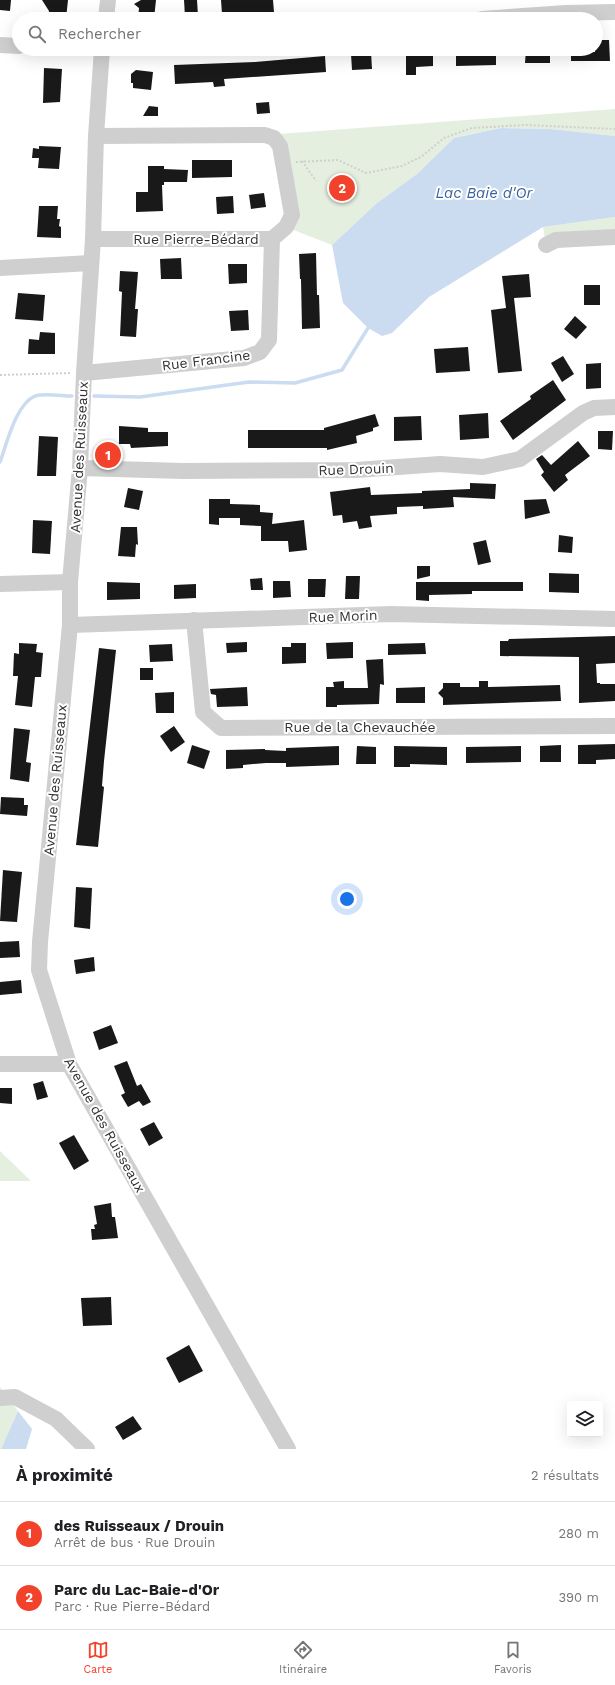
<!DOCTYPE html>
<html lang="fr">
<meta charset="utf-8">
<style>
:root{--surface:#fff;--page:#f6f6f6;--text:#202124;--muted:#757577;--line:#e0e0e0;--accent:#f2422b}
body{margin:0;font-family:"Work Sans",sans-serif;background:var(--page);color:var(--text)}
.controls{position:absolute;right:12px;bottom:12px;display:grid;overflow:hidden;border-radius:4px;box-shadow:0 4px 16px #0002}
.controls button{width:36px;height:36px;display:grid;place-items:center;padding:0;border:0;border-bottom:1px solid var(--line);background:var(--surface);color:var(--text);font:20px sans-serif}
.you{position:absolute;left:347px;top:899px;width:14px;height:14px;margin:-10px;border:3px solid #fff;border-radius:50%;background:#1a73e8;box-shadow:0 0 0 6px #1a73e833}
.badge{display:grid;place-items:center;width:26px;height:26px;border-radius:50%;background:var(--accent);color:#fff;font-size:13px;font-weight:700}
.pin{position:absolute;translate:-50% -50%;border:2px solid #fff;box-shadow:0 1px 4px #0006}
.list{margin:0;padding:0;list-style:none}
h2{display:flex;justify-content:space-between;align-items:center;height:52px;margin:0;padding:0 16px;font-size:17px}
h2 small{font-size:13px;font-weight:400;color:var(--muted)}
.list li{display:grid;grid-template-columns:26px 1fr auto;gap:12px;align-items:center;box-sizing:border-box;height:64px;padding:0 16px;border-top:1px solid var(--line)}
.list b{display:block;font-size:15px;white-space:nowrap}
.list p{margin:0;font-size:13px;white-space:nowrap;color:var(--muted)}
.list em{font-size:13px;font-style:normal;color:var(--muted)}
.icon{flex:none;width:22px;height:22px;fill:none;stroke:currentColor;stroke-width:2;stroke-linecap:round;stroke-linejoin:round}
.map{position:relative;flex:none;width:615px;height:1449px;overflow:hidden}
.search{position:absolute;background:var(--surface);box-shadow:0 4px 16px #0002;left:12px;right:12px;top:12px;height:44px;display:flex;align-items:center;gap:10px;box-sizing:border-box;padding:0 14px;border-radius:22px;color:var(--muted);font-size:15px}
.sheet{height:180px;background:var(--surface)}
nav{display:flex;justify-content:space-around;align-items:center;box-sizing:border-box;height:56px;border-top:1px solid var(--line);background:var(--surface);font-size:11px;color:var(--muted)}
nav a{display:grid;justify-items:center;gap:2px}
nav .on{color:var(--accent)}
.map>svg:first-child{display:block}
</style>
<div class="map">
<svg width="615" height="1449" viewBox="0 0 615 1449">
<rect width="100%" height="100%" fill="#fff"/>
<g fill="#e5efe0">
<polygon points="615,109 615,136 551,129 501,128 454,138 417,174 377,203 332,245 286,227 280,146 265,135"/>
<polygon points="615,217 615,237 546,245 543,227"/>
<polygon points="0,1151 31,1181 0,1181"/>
<polygon points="0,1387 18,1411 1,1449 0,1449"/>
</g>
<g fill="#cbdbf0">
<polygon points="501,128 551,129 615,136 615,217 543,227 429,297 392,333 382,336 368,328 343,303 332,245 377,203 417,174 454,138"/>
<polygon points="18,1411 32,1429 26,1449 1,1449"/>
</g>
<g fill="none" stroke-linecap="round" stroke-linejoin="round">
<g stroke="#cbdbf0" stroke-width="3.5">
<polyline points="94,396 140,397 249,382 295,383 342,370 368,328"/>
<path d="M0 462C7 443 16 404 35 396 43 393 63 396 72 396"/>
</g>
</g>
<g fill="#191919">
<polygon points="0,0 11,0 10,11 0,10"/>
<polygon points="42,0 68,0 66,19 48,18 49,11"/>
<polygon points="141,0 156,0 154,19 138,19 139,8 134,4"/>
<polygon points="184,0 197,0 198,16 185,17"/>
<polygon points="221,0 273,0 274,12 239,13 239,19 231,19 230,14 222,14"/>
<polygon points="596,40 609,40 610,61 571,61 571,52 595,52"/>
<polygon points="433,49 433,66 416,67 416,75 406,75 406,50"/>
<polygon points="456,49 496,49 496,65 456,66"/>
<polygon points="526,49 550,49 550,63 525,63"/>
<polygon points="371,52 372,69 352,70 351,54"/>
<polygon points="325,56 326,72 224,79 225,86 214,87 213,82 175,84 174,65 255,62"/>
<polygon points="44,68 62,69 60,102 43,103"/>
<polygon points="136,70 153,72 151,90 133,88 133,83 131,83 131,74"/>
<polygon points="269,102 270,113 257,114 256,103"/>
<polygon points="149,106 158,107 158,116 143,116"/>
<polygon points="39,146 61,147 59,169 38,168 39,158 32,158 33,148 39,149"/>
<polygon points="192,160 232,160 232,177 192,178"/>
<polygon points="148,166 164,166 164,169 188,170 187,182 164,182 164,185 162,185 163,211 136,212 136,192 148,192"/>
<polygon points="264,193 266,207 251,209 249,195"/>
<polygon points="233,196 234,213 217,214 216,197"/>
<polygon points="39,206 58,206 57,219 60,219 59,226 61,227 61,238 37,237"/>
<polygon points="316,253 317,295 319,295 320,328 302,329 301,279 300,279 299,254"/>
<polygon points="181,258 182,279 161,279 160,259"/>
<polygon points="228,264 247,264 247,283 229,284"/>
<polygon points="120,271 138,272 135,309 138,309 136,337 120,336 122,292 119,291"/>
<polygon points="529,274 531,297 514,298 522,371 498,373 491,310 506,308 502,276"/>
<rect x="584" y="285" width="16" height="20"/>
<polygon points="18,293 45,295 43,321 15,319"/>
<polygon points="248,310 249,330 231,331 229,311"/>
<polygon points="575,316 587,327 576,339 564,329"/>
<polygon points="40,332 55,333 55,354 28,354 29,339 39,340"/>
<polygon points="468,347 470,371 436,373 434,349"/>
<polygon points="563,356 574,374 562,382 551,363"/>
<polygon points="601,363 601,388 586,389 586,364"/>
<polygon points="553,380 566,400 513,440 500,421 531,399 530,396"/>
<polygon points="488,413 489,438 460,440 459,415"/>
<polygon points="375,414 379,426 373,428 373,431 356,436 357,443 327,450 327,448 248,448 248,430 324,430 324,428"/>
<polygon points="421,416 422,440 394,441 394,417"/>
<polygon points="119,426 148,428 148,432 168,432 168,446 131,448 130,444 119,444"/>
<polygon points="598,431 613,431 612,450 598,449"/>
<polygon points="39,436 58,437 56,476 37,476"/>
<polygon points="578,441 590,456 565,475 568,480 554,492 541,475 544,472 536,459 542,455 551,465"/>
<polygon points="470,483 496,484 495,499 453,497 454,507 423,509 423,506 397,507 397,514 370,516 372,527 359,529 357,521 343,523 342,515 333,516 330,492 370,487 371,495 422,493 422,491 470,489"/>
<polygon points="128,488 143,491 139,510 124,507"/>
<polygon points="209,499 230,499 230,504 260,505 260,512 273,513 272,524 304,520 307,550 289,552 288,541 261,541 261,526 240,525 240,518 219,518 219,525 209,524"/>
<polygon points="546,499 550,513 525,519 524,500"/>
<polygon points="33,520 52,521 50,554 32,553"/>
<polygon points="121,527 137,527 138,545 136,544 135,557 118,556"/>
<polygon points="559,535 573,537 572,553 558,552"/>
<polygon points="486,540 491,562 478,565 473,543"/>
<polygon points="417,566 430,566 430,576 417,579"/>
<polygon points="549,573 579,574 579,593 549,592"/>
<polygon points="346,576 360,576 359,599 345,599"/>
<polygon points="262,578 263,590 251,590 250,579"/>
<polygon points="308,579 326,579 325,597 308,597"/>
<polygon points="273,581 290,581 291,597 273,598"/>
<polygon points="107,582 140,583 140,599 107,600"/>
<polygon points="416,582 523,582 523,591 472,591 472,594 429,595 429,601 416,600"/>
<polygon points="196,584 196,598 174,599 174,585"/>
<polygon points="615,636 615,663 596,664 597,683 600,683 600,684 615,684 615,701 579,703 579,657 500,656 500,641 508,641 509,639"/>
<polygon points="247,642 247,652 227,653 226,643"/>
<polygon points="353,642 353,658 327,659 326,643"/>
<polygon points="19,643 37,644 36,652 43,653 41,677 35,677 32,707 15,705 18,676 13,676 14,653 19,654"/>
<polygon points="291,643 306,643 306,663 282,664 282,647 291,647"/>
<polygon points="425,643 426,654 388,655 388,644"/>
<polygon points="172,644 173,661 150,662 149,645"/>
<polygon points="99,648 116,650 104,761 102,786 104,787 98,847 76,845"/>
<polygon points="383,659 384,685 380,684 379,704 337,705 337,707 326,707 326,687 334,687 333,682 344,681 344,688 368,688 366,660"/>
<rect x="140" y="668" width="13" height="12"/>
<polygon points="479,681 488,681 488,687 560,685 561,701 443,705 443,698 438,693 443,688 443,683 460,683 460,687 479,687"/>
<polygon points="247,687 248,706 217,707 216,695 211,694 210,689"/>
<polygon points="425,687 425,703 396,703 396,688"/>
<polygon points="174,692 174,713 156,713 155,693"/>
<polygon points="174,726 185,742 171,752 160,736"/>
<polygon points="14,728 30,730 26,762 31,763 29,782 10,779"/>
<polygon points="615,744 615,759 596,760 596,764 578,764 578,745"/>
<polygon points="192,745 210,751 204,769 187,763"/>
<polygon points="561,745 561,762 540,762 540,746"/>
<polygon points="339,746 339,765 286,767 286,763 266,763 243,765 243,768 226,769 226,750 265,749 265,750 286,751 286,748"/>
<polygon points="357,746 376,747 376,764 356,764"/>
<polygon points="394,746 447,747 447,765 410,764 410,767 394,767"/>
<polygon points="521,746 521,762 466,763 466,747"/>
<polygon points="1,797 24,798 24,805 28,805 27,816 0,814"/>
<polygon points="3,870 22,872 17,922 0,921"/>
<polygon points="76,887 92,888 90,929 74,927"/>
<polygon points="19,941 20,957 0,958 0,942"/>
<polygon points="94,957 95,971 76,974 74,960"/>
<polygon points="21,980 22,993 0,995 0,982"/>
<polygon points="111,1025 118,1043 99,1050 93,1032"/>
<polygon points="127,1061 137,1086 141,1084 151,1102 143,1106 139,1101 128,1107 121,1095 125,1093 114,1066"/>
<polygon points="43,1081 48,1097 37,1100 33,1084"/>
<polygon points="0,1088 12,1088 12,1104 0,1103"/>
<polygon points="154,1122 163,1138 149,1146 140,1129"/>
<polygon points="74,1135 89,1161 74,1170 59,1143"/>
<polygon points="111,1203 112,1217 115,1217 118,1238 92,1240 91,1229 95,1229 94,1225 97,1224 94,1206"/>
<polygon points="111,1297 112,1325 83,1326 81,1298"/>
<polygon points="189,1345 203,1371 179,1383 166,1358"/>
<polygon points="133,1416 142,1429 123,1440 115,1427"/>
</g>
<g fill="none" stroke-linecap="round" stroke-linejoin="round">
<g stroke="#cfcfcf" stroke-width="2" stroke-dasharray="2 2" stroke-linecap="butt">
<polyline points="302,161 316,181"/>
<polyline points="296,162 338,160 366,173 402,166 421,157 444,138 472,128 525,125 615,129"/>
<polyline points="0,375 71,373"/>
</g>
<g stroke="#cfcfcf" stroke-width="16">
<polyline points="106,19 108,0"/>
<polyline points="482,19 566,13 615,12"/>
<polyline points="0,45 19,46"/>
<polyline points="102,49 96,136 93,239 84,373 80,468 70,582 70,625 40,942 39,970 69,1064 288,1449"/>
<polyline points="93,239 272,239 286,227 292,215 280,146 274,138 265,135 96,136"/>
<polyline points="546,245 556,240 615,237"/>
<polyline points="0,268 91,263"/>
<polyline points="84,373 244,358 260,352 269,340 272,239"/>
<polyline points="80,468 183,471 356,470 440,464 483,467 520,459 583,413 594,408 615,407"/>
<polyline points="0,584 70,582"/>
<polyline points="194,620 203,712 221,728 615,726"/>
<polyline points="70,625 391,614 615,619"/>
<polyline points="0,1064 69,1064"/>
<polyline points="0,1398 15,1397 56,1419 87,1449"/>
</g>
</g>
<g text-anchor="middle" stroke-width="4" stroke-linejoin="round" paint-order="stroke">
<g font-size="14" fill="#323232" stroke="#fff">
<text x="196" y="244">Rue Pierre-Bédard</text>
<text transform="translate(206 360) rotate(-7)" y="5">Rue Francine</text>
<text transform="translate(79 457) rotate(-87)" y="5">Avenue des Ruisseaux</text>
<text transform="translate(356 469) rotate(-2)" y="5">Rue Drouin</text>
<text transform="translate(343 616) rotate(-2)" y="5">Rue Morin</text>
<text x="360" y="732">Rue de la Chevauchée</text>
<text transform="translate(55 780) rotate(-85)" y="5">Avenue des Ruisseaux</text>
<text transform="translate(105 1125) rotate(61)" y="5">Avenue des Ruisseaux</text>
</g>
<g font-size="15" font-style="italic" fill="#38629c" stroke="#fff">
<text x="484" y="198">Lac Baie d'Or</text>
</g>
</g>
</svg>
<div class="controls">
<button><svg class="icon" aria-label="layers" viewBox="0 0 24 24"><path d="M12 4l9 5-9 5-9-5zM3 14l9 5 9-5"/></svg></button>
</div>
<div class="you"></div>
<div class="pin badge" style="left:108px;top:455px">1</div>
<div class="pin badge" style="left:342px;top:188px">2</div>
<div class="search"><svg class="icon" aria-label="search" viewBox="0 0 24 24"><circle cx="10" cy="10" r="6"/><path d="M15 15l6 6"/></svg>Rechercher</div>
</div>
<section class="sheet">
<h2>À proximité<small>2 résultats</small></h2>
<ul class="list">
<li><span class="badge">1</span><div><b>des Ruisseaux / Drouin</b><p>Arrêt de bus · Rue Drouin</p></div><em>280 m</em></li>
<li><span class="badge">2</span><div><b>Parc du Lac-Baie-d'Or</b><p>Parc · Rue Pierre-Bédard</p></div><em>390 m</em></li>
</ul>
</section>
<nav>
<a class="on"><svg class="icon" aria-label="map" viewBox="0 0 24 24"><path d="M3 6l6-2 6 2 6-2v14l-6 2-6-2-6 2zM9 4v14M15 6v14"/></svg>Carte</a>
<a><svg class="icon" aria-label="directions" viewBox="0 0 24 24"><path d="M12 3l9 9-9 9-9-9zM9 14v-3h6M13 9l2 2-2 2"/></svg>Itinéraire</a>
<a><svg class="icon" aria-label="saved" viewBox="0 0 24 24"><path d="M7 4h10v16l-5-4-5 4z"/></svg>Favoris</a>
</nav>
